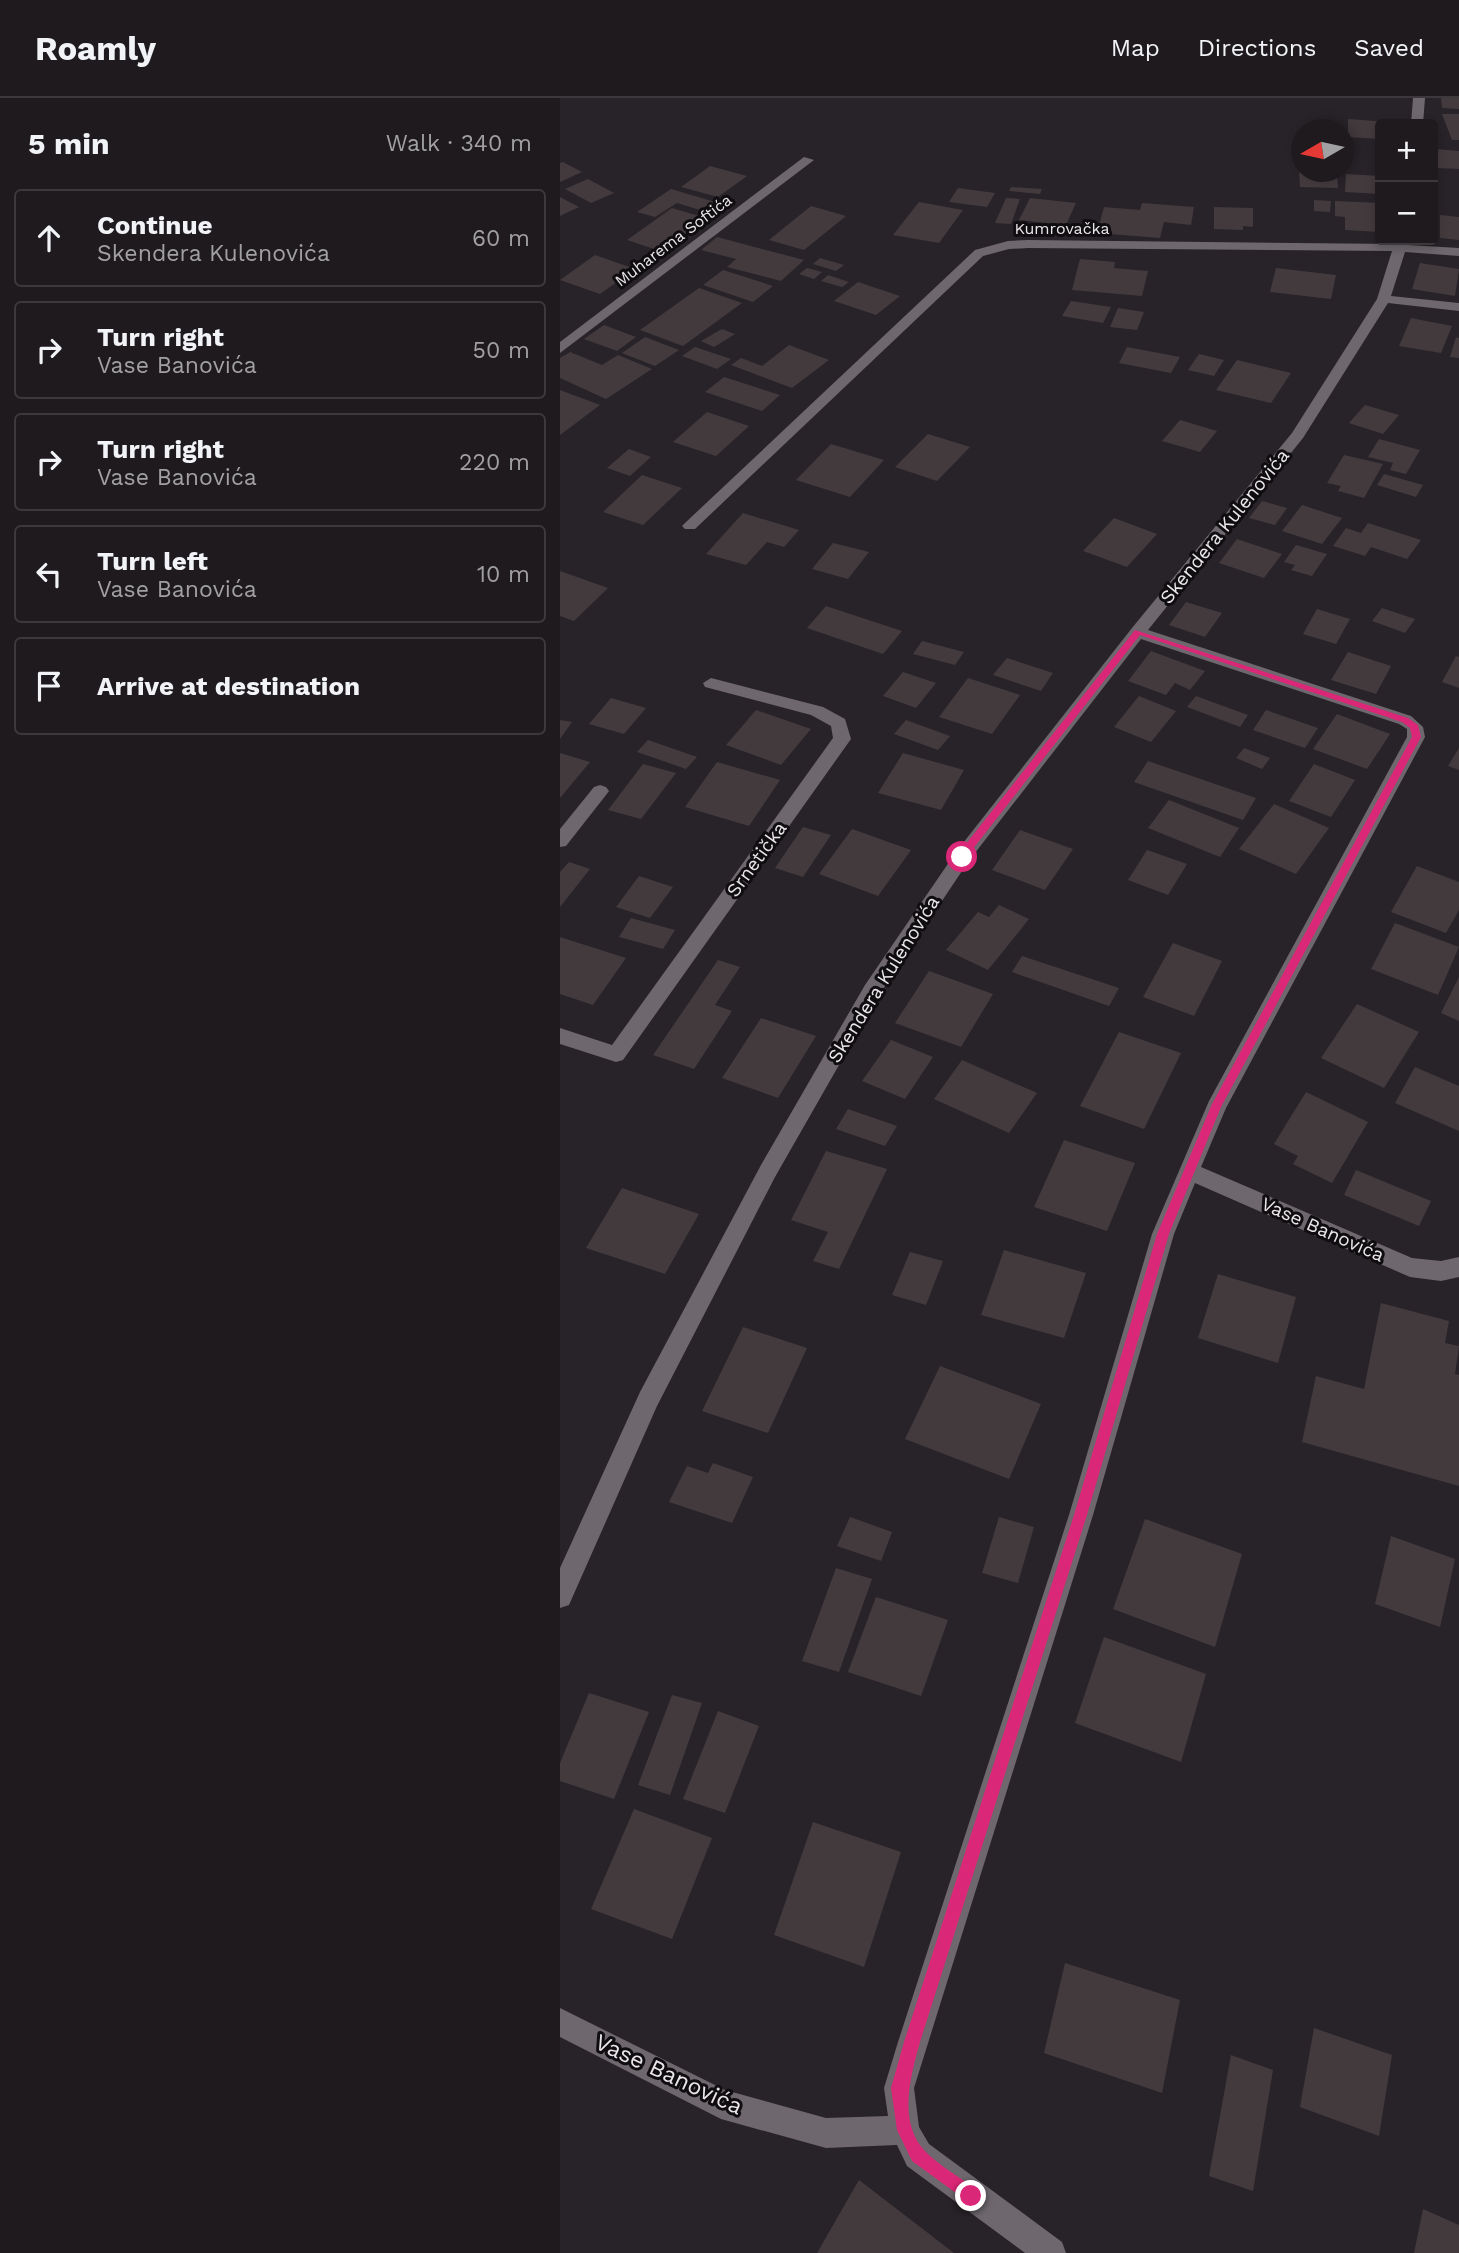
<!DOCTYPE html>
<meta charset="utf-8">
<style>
:root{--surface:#1e1a1e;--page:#2b272b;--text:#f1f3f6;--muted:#a1a1a4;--line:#3c383c}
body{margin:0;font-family:"Work Sans",sans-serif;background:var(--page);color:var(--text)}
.controls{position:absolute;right:21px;top:21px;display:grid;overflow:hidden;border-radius:7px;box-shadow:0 4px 10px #0003}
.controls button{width:63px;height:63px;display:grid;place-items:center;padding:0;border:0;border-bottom:2px solid var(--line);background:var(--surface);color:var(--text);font:35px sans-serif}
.compass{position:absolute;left:731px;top:21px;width:63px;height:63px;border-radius:50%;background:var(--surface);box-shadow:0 4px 10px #0003;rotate:261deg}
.stop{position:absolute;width:21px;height:21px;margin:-16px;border:5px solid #db2777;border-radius:50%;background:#fff}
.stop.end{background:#db2777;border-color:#fff;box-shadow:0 2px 7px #0008}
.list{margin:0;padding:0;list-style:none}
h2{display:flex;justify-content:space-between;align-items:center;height:91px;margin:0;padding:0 28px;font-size:30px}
h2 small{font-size:23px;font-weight:400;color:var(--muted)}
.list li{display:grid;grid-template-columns:46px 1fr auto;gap:21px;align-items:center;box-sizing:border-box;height:98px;margin:0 14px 14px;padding:0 14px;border:2px solid var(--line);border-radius:7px}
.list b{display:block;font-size:26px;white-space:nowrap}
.list p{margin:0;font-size:23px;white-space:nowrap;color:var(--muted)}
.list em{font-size:23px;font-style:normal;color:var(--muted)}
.icon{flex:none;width:38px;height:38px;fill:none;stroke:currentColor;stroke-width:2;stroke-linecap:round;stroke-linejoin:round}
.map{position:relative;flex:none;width:899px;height:2155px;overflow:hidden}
header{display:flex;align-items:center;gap:42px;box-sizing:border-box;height:98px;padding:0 35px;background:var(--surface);border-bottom:2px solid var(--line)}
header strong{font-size:33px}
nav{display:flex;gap:38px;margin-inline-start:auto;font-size:24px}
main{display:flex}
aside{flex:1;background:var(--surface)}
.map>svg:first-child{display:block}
</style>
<header>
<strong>Roamly</strong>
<nav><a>Map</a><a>Directions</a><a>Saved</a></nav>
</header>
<main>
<aside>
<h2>5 min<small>Walk · 340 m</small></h2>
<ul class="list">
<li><svg class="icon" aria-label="ahead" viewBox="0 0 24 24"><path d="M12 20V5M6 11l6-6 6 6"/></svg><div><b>Continue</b><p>Skendera Kulenovića</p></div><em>60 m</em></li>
<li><svg class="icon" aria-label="right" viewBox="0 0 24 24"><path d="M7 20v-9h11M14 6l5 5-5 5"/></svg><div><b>Turn right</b><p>Vase Banovića</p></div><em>50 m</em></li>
<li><svg class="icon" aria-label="right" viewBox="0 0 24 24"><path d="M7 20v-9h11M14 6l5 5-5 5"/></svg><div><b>Turn right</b><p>Vase Banovića</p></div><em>220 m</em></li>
<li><svg class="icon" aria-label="left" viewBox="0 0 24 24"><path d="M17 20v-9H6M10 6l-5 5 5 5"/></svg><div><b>Turn left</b><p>Vase Banovića</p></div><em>10 m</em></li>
<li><svg class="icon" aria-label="arrive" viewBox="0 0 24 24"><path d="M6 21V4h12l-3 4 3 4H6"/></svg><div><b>Arrive at destination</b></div></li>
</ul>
</aside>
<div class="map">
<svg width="899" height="2155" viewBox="0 0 899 2155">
<rect width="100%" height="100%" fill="#282328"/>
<g fill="#433a3d">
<polygon points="881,0 899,0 899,11 882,10"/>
<polygon points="882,16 899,16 899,42 892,42"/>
<polygon points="788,21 829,24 830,26 820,26 820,41 788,39"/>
<polygon points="875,51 899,53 899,71 877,70"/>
<polygon points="738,54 741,54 741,74 777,75 778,90 740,89"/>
<polygon points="3,64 22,74 0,84 0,65"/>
<polygon points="150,68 187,78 158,99 121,89"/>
<polygon points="786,76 820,78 820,96 785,94"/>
<polygon points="28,81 54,95 31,105 5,91"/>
<polygon points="451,89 482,91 480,96 449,93"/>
<polygon points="398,90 435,95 427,109 389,104"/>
<polygon points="111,91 162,106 150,115 117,105 95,119 77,114"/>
<polygon points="0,99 19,109 0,118"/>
<polygon points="446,100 460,101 451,126 435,125"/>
<polygon points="470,100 516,105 506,127 459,122"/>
<polygon points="754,102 771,103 770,114 754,113"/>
<polygon points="775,103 820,105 820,134 785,132 785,119 775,118"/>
<polygon points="359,104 403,112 379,145 333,137"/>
<polygon points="582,105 634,109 631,127 604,124 600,140 537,135 544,109 580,112"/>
<polygon points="251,108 286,118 244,152 209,142"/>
<polygon points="654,109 693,110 693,129 683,128 683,132 654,131"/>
<polygon points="112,110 146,120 100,153 67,142"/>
<polygon points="880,117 899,119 899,142 880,140"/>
<polygon points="157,139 244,162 221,183 167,169 176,161 141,152"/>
<polygon points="35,157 75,171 40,196 0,182"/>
<polygon points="260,160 284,167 276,173 253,166"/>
<polygon points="520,161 555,164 554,170 588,173 582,198 512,192"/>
<polygon points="860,165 899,171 895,198 852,191"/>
<polygon points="247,170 262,174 254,181 239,176"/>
<polygon points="716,170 776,177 771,201 710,194"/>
<polygon points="163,172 213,188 193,204 143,187"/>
<polygon points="268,177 289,184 282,189 261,183"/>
<polygon points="298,184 340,198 316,217 274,203"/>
<polygon points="139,190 182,205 123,248 80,232"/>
<polygon points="511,203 551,209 543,225 502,218"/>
<polygon points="558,210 584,214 577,232 550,229"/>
<polygon points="851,220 892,228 881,255 839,248"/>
<polygon points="44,227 76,239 57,253 24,241"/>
<polygon points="162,231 175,236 154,249 141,243"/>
<polygon points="85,239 119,252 95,268 62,255"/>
<polygon points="896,239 899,240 899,260 890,259"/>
<polygon points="229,247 269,262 232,290 171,267 181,260 202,268"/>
<polygon points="135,249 171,261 157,271 122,258"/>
<polygon points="567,249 620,259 611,275 559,265"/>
<polygon points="10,254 42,267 58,257 92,271 46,301 0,280 0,260"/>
<polygon points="639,256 664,262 654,278 628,272"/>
<polygon points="677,262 731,275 711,305 656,292"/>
<polygon points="164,279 220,297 202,313 145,294"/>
<polygon points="0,292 40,307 0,337"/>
<polygon points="805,307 839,317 823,336 789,325"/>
<polygon points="147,314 189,328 156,358 113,344"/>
<polygon points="620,322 657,333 640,354 602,343"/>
<polygon points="368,336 410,349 377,383 335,369"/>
<polygon points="819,341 860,352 846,376 830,372 833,365 808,359"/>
<polygon points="271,346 324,362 290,399 236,382"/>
<polygon points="69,351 91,359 70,378 47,370"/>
<polygon points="784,357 823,366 804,400 778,393 781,388 767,385"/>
<polygon points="824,376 863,387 856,399 817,387"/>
<polygon points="82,377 122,390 83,427 43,414"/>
<polygon points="702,403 727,410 715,427 689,420"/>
<polygon points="742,407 782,420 762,446 722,433"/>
<polygon points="183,415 239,432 224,449 207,444 186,467 146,456"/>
<polygon points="554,420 597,436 567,469 523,453"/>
<polygon points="808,425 861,442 847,461 811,449 805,458 773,448 786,430 801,435"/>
<polygon points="677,441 722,456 704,480 659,465"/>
<polygon points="273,445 309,454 288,481 252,471"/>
<polygon points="736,447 767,456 752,478 731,472 735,467 724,464"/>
<polygon points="0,473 48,490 14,523 0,518"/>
<polygon points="626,504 662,515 645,539 609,527"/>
<polygon points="266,508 342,533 323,556 247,530"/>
<polygon points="822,510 855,521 845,535 812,523"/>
<polygon points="757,511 790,521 776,546 743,536"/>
<polygon points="362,543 404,554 395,567 353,556"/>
<polygon points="591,553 645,573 630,592 615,585 606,597 568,583"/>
<polygon points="788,554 831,568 816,596 771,582"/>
<polygon points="896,558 899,559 899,590 882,584"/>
<polygon points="447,560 493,575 481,593 433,577"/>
<polygon points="343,574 376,585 356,610 323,598"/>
<polygon points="408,580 460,597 432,636 379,619"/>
<polygon points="579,598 616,613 591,644 554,629"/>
<polygon points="636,598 688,617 680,629 627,609"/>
<polygon points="51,600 86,610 64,636 29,626"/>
<polygon points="196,612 251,631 221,667 166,647"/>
<polygon points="706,612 758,630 745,650 693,632"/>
<polygon points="777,616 830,636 807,671 753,651"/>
<polygon points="0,622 12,624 0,641"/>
<polygon points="346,622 390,638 378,652 334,636"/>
<polygon points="88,642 137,659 126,671 77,654"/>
<polygon points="684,650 710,660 702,671 676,660"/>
<polygon points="899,650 899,672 888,668"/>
<polygon points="0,655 30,664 0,700"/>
<polygon points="343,655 404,672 381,712 318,695"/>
<polygon points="588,663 696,700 683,722 574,684"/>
<polygon points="157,664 220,682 189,728 125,709"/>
<polygon points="83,666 116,675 81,721 48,712"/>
<polygon points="754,666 795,682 771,719 729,703"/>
<polygon points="609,702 679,730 660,759 588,730"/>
<polygon points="714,706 769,730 736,776 679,751"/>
<polygon points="243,729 271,737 243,779 215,770"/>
<polygon points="292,731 351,752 318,798 259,776"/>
<polygon points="460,732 513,751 485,792 432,772"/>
<polygon points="587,752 627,766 608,797 568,782"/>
<polygon points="9,764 30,771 0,809 0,774"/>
<polygon points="857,768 899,784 899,812 886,835 831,814"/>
<polygon points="79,778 113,789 90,820 56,809"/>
<polygon points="439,807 469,821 428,872 386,852 418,814 429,819"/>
<polygon points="71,820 115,832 103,851 59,839"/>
<polygon points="835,825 899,849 878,897 811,871"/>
<polygon points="0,839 66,860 33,907 0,896"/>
<polygon points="613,845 662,863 634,918 583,899"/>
<polygon points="462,858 559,890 549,908 452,874"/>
<polygon points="158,862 180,869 155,907 172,913 134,971 93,957"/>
<polygon points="369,873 433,896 401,949 335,925"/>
<polygon points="899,879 899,923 881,915"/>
<polygon points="797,906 859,934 824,990 761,960"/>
<polygon points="201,920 256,938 218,1000 162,980"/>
<polygon points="559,934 621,955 584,1031 520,1008"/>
<polygon points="331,942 373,959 345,1001 302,983"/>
<polygon points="402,962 477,995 449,1035 374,1001"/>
<polygon points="855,969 899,988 899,1033 835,1005"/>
<polygon points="746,994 808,1024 772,1085 733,1066 738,1058 714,1046"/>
<polygon points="288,1011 337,1028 325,1048 276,1031"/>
<polygon points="504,1042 575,1065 547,1133 474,1109"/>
<polygon points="266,1053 327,1071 279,1171 253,1163 268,1134 231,1122"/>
<polygon points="796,1072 871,1103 859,1128 784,1097"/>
<polygon points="62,1090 139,1116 105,1176 26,1150"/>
<polygon points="444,1152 526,1175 504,1240 421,1217"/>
<polygon points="350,1154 383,1163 366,1207 332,1197"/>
<polygon points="658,1176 736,1199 718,1265 638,1240"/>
<polygon points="821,1205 889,1223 885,1245 899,1248 895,1276 899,1277 899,1388 742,1344 756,1278 804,1291"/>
<polygon points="183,1229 247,1250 208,1335 142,1313"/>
<polygon points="380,1268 481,1306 449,1381 345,1341"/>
<polygon points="153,1365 193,1379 172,1425 109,1404 127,1368 148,1375"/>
<polygon points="290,1419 332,1434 321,1463 277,1448"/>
<polygon points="439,1419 474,1429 458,1485 422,1475"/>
<polygon points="585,1421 682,1456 655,1549 553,1511"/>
<polygon points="831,1438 895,1461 880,1529 815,1506"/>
<polygon points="276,1470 312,1481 279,1574 242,1563"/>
<polygon points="316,1499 388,1522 361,1598 288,1574"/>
<polygon points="544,1539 646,1576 621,1664 515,1625"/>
<polygon points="29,1595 89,1614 54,1701 0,1683 0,1665"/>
<polygon points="112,1597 142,1605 110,1697 78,1687"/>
<polygon points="158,1613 199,1628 165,1715 123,1701"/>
<polygon points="74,1711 152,1740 112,1841 31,1811"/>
<polygon points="253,1724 341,1754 304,1869 214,1837"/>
<polygon points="505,1865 620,1902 602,1995 484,1955"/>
<polygon points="754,1930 832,1957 819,2038 740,2009"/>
<polygon points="671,1957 713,1972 693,2093 649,2078"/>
<polygon points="299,2082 394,2155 257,2155"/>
<polygon points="863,2111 899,2127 899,2155 854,2155"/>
</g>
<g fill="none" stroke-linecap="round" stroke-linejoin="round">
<g fill="#6e686e" fill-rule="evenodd">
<polygon points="853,0 865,0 863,26 851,26"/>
<polygon points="244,59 254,62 0,255 0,244"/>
<polygon points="468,142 834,146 836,142 848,142 847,147 899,150 899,158 845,154 831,198 899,205 899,213 828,205 743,340 588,532 851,618 863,629 865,639 666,1010 641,1069 852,1160 881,1163 899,1159 899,1179 881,1183 850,1179 635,1085 614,1136 533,1417 354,1990 359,2029 369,2046 502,2144 506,2155 465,2155 347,2068 337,2047 266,2050 161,2021 0,1939 0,1910 165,1992 266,2020 328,2018 324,1990 338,1944 509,1417 592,1136 649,1003 847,639 847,631 839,626 581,541 408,764 319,897 215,1079 97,1308 9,1507 0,1510 0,1470 80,1294 201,1067 305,887 396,754 572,530 732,335 817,201 832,153 468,150 449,151 423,158 135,431 125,431 122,428 125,425 415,152 448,143"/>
<polygon points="151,580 263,609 285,621 291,641 63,962 56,964 0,946 0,930 52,947 273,640 271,628 251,617 145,589 143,585"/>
<polygon points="40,687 46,689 49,693 46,697 6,748 0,749 0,731 34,689"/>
</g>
</g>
<path fill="#db2777" d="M575 532 848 620 858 627 861 639 661 1009 609 1136 527 1417 360 1944C351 1977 337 2024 365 2053 379 2068 400 2079 417 2092L419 2098 417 2104 411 2106 352 2063 337 2032 331 1990 344 1944 514 1417 597 1136 652 1006 852 639 850 630 842 624 580 537 405 761H398V756Z"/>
<g text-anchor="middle" stroke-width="6" stroke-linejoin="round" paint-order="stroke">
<g font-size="16" fill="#eae6ea" stroke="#0f0d0f">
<text x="502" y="136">Kumrovačka</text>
<text transform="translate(113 142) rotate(-37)" y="6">Muharema Softića</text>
</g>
<g font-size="19" fill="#eae6ea" stroke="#0f0d0f">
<text transform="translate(664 428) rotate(-51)" y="7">Skendera Kulenovića</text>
<text transform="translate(196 761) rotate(-54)" y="7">Srnetička</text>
<text transform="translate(323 881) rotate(-58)" y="7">Skendera Kulenovića</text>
<text transform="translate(763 1131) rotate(24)" y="7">Vase Banovića</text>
</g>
<g font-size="23" fill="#eae6ea" stroke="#0f0d0f">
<text transform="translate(109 1976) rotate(25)" y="8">Vase Banovića</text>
</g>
</g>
</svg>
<div class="controls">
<button>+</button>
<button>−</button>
</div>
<svg class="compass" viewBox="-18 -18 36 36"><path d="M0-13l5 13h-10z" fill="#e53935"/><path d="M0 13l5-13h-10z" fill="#a1a1a4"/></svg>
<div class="stop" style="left:402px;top:759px"></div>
<div class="stop end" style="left:411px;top:2098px"></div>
</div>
</main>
